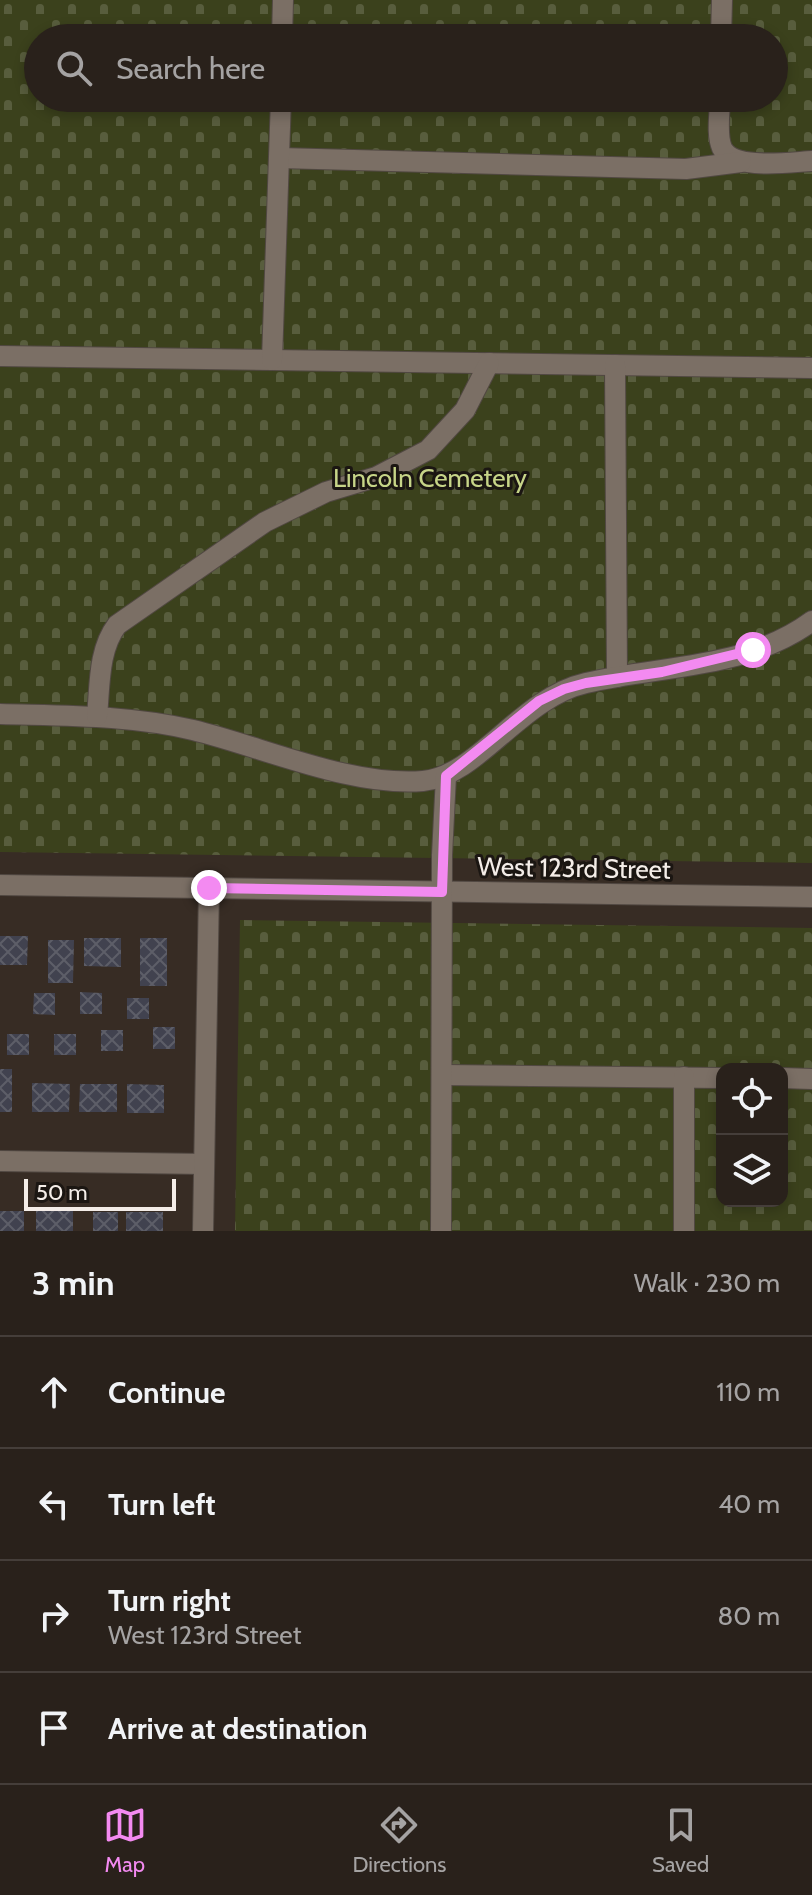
<!DOCTYPE html>
<meta charset="utf-8">
<style>
:root{--surface:#29211b;--page:#352e28;--text:#f1f3f6;--muted:#a5a3a3;--line:#453e3a;--accent:#f38af1}
body{margin:0;font-family:Cabin,sans-serif;background:var(--page);color:var(--text)}
.controls{position:absolute;right:24px;bottom:24px;display:grid;overflow:hidden;border-radius:16px;box-shadow:0 4px 12px #0003}
.controls button{width:72px;height:72px;display:grid;place-items:center;padding:0;border:0;border-bottom:2px solid var(--line);background:var(--surface);color:var(--text);font:40px sans-serif}
.scale{position:absolute;left:24px;bottom:20px;width:152px;box-sizing:border-box;padding-left:8px;border:4px solid #f4ede8;border-top:0;font-size:22px;line-height:28px;white-space:nowrap;color:#f4ede8;-webkit-text-stroke:6px #1b1612;paint-order:stroke}
.stop{position:absolute;width:24px;height:24px;margin:-18px;border:6px solid #f38af1;border-radius:50%;background:#fff}
.stop.end{background:#f38af1;border-color:#fff;box-shadow:0 2px 8px #0008}
.list{margin:0;padding:0;list-style:none}
h2{display:flex;justify-content:space-between;align-items:center;height:104px;margin:0;padding:0 32px;font-size:34px}
h2 small{font-size:26px;font-weight:400;color:var(--muted)}
.list li{display:grid;grid-template-columns:52px 1fr auto;gap:24px;align-items:center;box-sizing:border-box;height:112px;padding:0 32px;border-top:2px solid var(--line)}
.list b{display:block;font-size:30px;white-space:nowrap}
.list p{margin:0;font-size:26px;white-space:nowrap;color:var(--muted)}
.list em{font-size:26px;font-style:normal;color:var(--muted)}
.icon{flex:none;width:44px;height:44px;fill:none;stroke:currentColor;stroke-width:2;stroke-linecap:round;stroke-linejoin:round}
.map{position:relative;flex:none;width:812px;height:1231px;overflow:hidden}
.search{position:absolute;background:var(--surface);box-shadow:0 4px 12px #0003;left:24px;right:24px;top:24px;height:88px;display:flex;align-items:center;gap:20px;box-sizing:border-box;padding:0 28px;border-radius:44px;color:var(--muted);font-size:30px}
.sheet{height:552px;background:var(--surface)}
nav{display:flex;justify-content:space-around;align-items:center;box-sizing:border-box;height:112px;border-top:2px solid var(--line);background:var(--surface);font-size:22px;color:var(--muted)}
nav a{display:grid;justify-items:center;gap:4px}
nav .on{color:var(--accent)}
.map>svg:first-child{display:block}
</style>
<div class="map">
<svg width="812" height="1231" viewBox="0 0 812 1231">
<defs>
<pattern id="cemetery-stones" width="16" height="16" patternUnits="userSpaceOnUse" patternTransform="scale(2)"><rect width="16" height="16" fill="#3b411c"/><path d="M2 7V4a2 2 0 0 1 4 0v3zM10 15v-3a2 2 0 0 1 4 0v3z" fill="#585d3d"/></pattern>
<pattern id="building-cross-hatch" width="8" height="8" patternUnits="userSpaceOnUse" patternTransform="scale(2)"><rect width="8" height="8" fill="#41424f"/><path d="M0 0l8 8M0 8l8-8" fill="none" stroke="#5d5e68"/></pattern>
</defs>
<rect width="100%" height="100%" fill="#372c24"/>
<g fill="url(#cemetery-stones)" fill-rule="evenodd">
<path d="M0 0H812V863L0 852ZM38 38H774V98H38Z"/>
<path d="M240 920 812 928V1231H235ZM722 1069H782V1201H722Z"/>
</g>
<g fill="url(#building-cross-hatch)">
<polygon points="0,936 28,936 27,965 0,965"/>
<polygon points="84,938 121,938 121,967 84,966"/>
<rect x="140" y="938" width="27" height="48"/>
<polygon points="48,940 74,940 73,983 48,983"/>
<polygon points="80,992 102,993 102,1014 80,1014"/>
<polygon points="34,993 55,993 55,1015 33,1014"/>
<rect x="127" y="998" width="22" height="21"/>
<rect x="153" y="1027" width="22" height="22"/>
<rect x="101" y="1030" width="22" height="21"/>
<rect x="7" y="1034" width="22" height="21"/>
<rect x="54" y="1034" width="22" height="21"/>
<rect x="0" y="1069" width="12" height="43"/>
<polygon points="32,1083 70,1084 69,1112 32,1112"/>
<polygon points="80,1084 117,1084 117,1112 79,1112"/>
<polygon points="127,1084 164,1085 164,1113 127,1113"/>
<rect x="0" y="1211" width="24" height="20"/>
<rect x="36" y="1211" width="37" height="20"/>
<rect x="93" y="1212" width="25" height="19"/>
<rect x="126" y="1212" width="37" height="19"/>
</g>
<g fill="none" stroke-linecap="round" stroke-linejoin="round">
<g stroke="#514842" stroke-width="22">
<g id="minor">
<polyline points="282,38 283,0"/>
<polyline points="721,38 722,0"/>
<path d="M720 98C720 113 716 134 722 148 733 171 791 162 812 161"/>
<polyline points="280,158 686,169 741,162"/>
<polyline points="0,356 812,368"/>
<polyline points="272,360 281,98"/>
<polyline points="615,365 617,677"/>
<path d="M0 714C65 716 129 715 193 730 263 747 351 787 423 781 478 776 520 698 586 683 662 665 747 669 812 621"/>
<path d="M97 716C100 686 98 650 117 625L265 522 326 492 376 477 428 450 465 410 489 363"/>
<polyline points="0,885 812,897"/>
<polyline points="443,1075 722,1078"/>
<polyline points="782,1078 812,1079"/>
<polyline points="0,1161 204,1164"/>
<polyline points="203,1231 209,888"/>
<polyline points="441,1231 442,855 446,776"/>
<polyline points="684,1231 684,1077"/>
</g>
</g>
<use href="#minor" stroke="#7b6f65" stroke-width="20"/>
</g>
<g fill="none" stroke-linecap="round" stroke-linejoin="round">
<polyline stroke="#f38af1" stroke-width="10" points="209,888 442,892 446,776 539,701 564,689 586,683 662,672 753,650"/>
</g>
<g text-anchor="middle" stroke-width="6" stroke-linejoin="round" paint-order="stroke">
<g font-size="26" fill="#c7d588" stroke="#1b1612">
<text x="430" y="487">Lincoln Cemetery</text>
</g>
<g font-size="26" fill="#f4ede8" stroke="#1b1612">
<text transform="translate(574 868) rotate(1)" y="9">West 123rd Street</text>
</g>
</g>
</svg>
<div class="controls">
<button><svg class="icon" aria-label="locate" viewBox="0 0 24 24"><circle cx="12" cy="12" r="6"/><path d="M12 2v4M12 18v4M2 12h4M18 12h4"/></svg></button>
<button><svg class="icon" aria-label="layers" viewBox="0 0 24 24"><path d="M12 4l9 5-9 5-9-5zM3 14l9 5 9-5"/></svg></button>
</div>
<div class="scale">50 m</div>
<div class="stop" style="left:753px;top:650px"></div>
<div class="stop end" style="left:209px;top:888px"></div>
<div class="search"><svg class="icon" aria-label="search" viewBox="0 0 24 24"><circle cx="10" cy="10" r="6"/><path d="M15 15l6 6"/></svg>Search here</div>
</div>
<section class="sheet">
<h2>3 min<small>Walk · 230 m</small></h2>
<ul class="list">
<li><svg class="icon" aria-label="ahead" viewBox="0 0 24 24"><path d="M12 20V5M6 11l6-6 6 6"/></svg><div><b>Continue</b></div><em>110 m</em></li>
<li><svg class="icon" aria-label="left" viewBox="0 0 24 24"><path d="M17 20v-9H6M10 6l-5 5 5 5"/></svg><div><b>Turn left</b></div><em>40 m</em></li>
<li><svg class="icon" aria-label="right" viewBox="0 0 24 24"><path d="M7 20v-9h11M14 6l5 5-5 5"/></svg><div><b>Turn right</b><p>West 123rd Street</p></div><em>80 m</em></li>
<li><svg class="icon" aria-label="arrive" viewBox="0 0 24 24"><path d="M6 21V4h12l-3 4 3 4H6"/></svg><div><b>Arrive at destination</b></div></li>
</ul>
</section>
<nav>
<a class="on"><svg class="icon" aria-label="map" viewBox="0 0 24 24"><path d="M3 6l6-2 6 2 6-2v14l-6 2-6-2-6 2zM9 4v14M15 6v14"/></svg>Map</a>
<a><svg class="icon" aria-label="directions" viewBox="0 0 24 24"><path d="M12 3l9 9-9 9-9-9zM9 14v-3h6M13 9l2 2-2 2"/></svg>Directions</a>
<a><svg class="icon" aria-label="saved" viewBox="0 0 24 24"><path d="M7 4h10v16l-5-4-5 4z"/></svg>Saved</a>
</nav>
